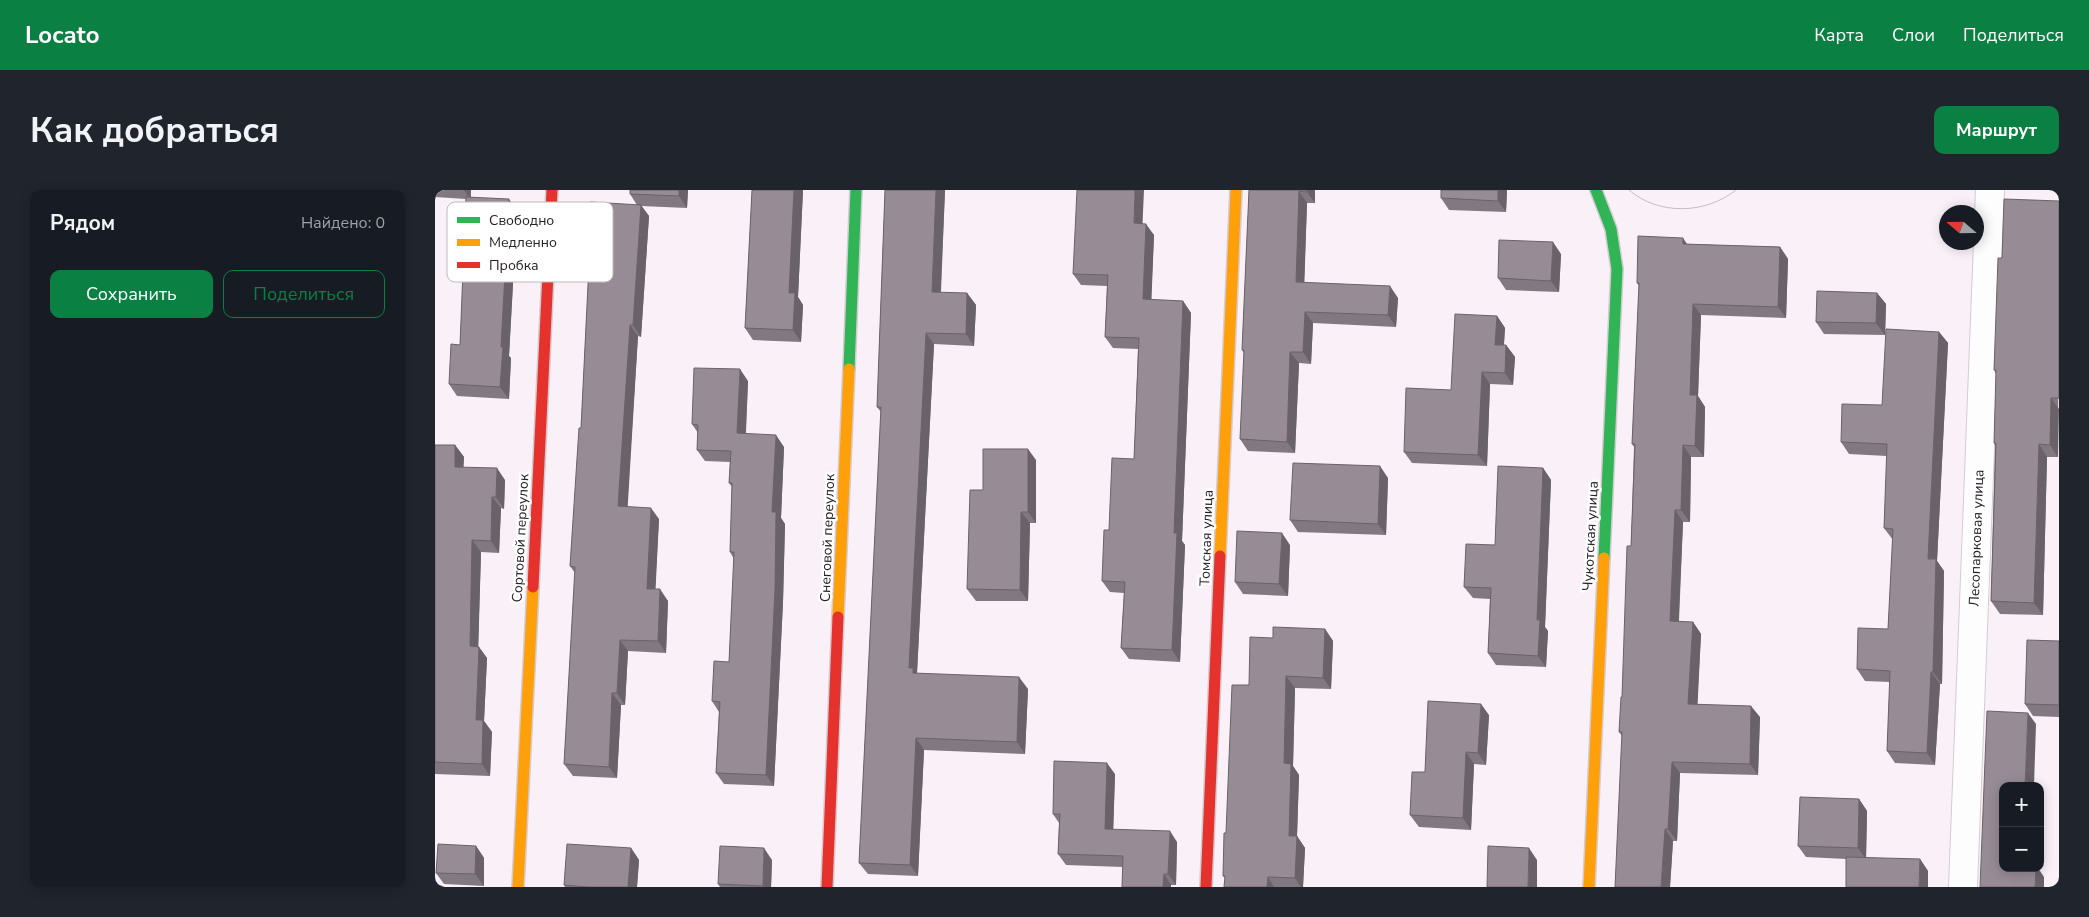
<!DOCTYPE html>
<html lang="ru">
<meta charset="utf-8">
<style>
:root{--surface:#171b24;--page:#20242c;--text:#f1f3f6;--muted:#9ea1a6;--line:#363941;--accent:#0b8043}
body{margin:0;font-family:"Nunito Sans",sans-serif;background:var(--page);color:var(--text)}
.controls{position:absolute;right:15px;bottom:15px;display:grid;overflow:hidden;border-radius:10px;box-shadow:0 2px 12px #0003}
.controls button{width:45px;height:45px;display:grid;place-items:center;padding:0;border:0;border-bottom:1px solid var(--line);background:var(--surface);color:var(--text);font:25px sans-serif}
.compass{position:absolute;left:1504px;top:15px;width:45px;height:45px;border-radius:50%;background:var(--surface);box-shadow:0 2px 12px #0003;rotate:290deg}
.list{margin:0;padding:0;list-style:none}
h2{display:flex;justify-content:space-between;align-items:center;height:65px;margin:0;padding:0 20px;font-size:21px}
h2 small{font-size:16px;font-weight:400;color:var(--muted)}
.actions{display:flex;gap:10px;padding:15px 20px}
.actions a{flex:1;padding:11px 0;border:1px solid var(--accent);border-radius:10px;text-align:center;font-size:18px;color:var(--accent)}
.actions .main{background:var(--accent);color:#fff}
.map{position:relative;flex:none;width:1624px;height:697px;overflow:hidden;border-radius:10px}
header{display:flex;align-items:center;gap:30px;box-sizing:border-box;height:70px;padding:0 25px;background:var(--accent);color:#fff}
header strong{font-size:24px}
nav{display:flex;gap:28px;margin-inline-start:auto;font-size:18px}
.intro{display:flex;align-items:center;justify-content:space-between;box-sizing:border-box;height:120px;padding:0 30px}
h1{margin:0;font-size:35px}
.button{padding:12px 22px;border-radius:10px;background:var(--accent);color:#fff;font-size:18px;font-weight:700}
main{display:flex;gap:30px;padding:0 30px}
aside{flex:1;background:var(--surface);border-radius:10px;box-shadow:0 2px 12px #0003}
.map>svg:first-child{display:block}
</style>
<header>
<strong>Locato</strong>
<nav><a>Карта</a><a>Слои</a><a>Поделиться</a></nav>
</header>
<div class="intro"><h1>Как добраться</h1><a class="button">Маршрут</a></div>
<main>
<aside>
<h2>Рядом<small>Найдено: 0</small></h2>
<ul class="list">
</ul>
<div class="actions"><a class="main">Сохранить</a><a>Поделиться</a></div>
</aside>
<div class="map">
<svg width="1624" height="697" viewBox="0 0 1624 697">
<rect width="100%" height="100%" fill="#faf0f8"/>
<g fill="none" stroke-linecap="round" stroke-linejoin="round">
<g stroke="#d4ccd2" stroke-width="30">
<polyline id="street" points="1528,697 1555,0"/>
</g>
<g stroke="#d4ccd2" stroke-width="14">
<g id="fast">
<polyline points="1161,0 1176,39 1182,79 1169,368"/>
<polyline points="414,179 421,0"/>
</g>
</g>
<g stroke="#d4ccd2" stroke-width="14">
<g id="slow">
<polyline points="785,366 801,0"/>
<polyline points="403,427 414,179"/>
<polyline points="83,697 98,397"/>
<polyline points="1154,697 1169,368"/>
</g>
</g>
<g stroke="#d4ccd2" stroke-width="14">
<g id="jam">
<polyline points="98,397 117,0"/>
<polyline points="392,697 403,427"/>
<polyline points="771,697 785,366"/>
</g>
</g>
<use href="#street" stroke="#fefdfe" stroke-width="28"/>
<use href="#fast" stroke="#30b455" stroke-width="11"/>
<use href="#slow" stroke="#ff9f0a" stroke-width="11"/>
<use href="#jam" stroke="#e5322d" stroke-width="11"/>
<path stroke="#c1bec0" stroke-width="1" d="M1194 0C1224 26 1271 24 1301 0"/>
</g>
<g fill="#827881">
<polygon points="0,0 36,0 36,7 82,21 74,166 76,168 74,209 22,206 14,194 25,155 31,9 0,7"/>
<polygon points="195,0 253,0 252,18 206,16 214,26 206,147 203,146 192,317 224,329 220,399 233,411 231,463 193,461 190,515 186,515 182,588 138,586 129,574 140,383 135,376 146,238 155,57 152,54 202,15 195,4"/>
<polygon points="317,0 368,0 363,107 368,115 366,152 318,150 310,138"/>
<polygon points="450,0 510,0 506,103 532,103 541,115 539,156 499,154 482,483 593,499 590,564 489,560 483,686 433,684 424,673 446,222 442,217"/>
<polygon points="814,0 880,0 880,13 872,13 869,92 963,108 961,137 878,133 876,174 864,173 860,263 813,261 805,249 809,163 807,160"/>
<polygon points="1006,0 1072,0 1071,22 1014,20 1006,8"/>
<polygon points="1624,11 1623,267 1612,267 1608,425 1565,424 1556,411 1560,256 1559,253 1561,184 1559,180 1567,68"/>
<polygon points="707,34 719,45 716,110 748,111 756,123 747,351 750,355 745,472 694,469 686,458 689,403 675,402 667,391 674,340 699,269 703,159 678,158 670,147 672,96 646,95 638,84"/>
<polygon points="1252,54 1345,57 1353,69 1351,128 1266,125 1263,206 1270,217 1269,267 1256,267 1255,332 1248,332 1244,432 1258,432 1266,444 1262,514 1325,527 1323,585 1245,583 1242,651 1238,651 1235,697 1187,546 1184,542 1187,507 1196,356 1199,257 1197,254 1204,96 1202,93"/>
<polygon points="1126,64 1124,102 1071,100 1063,88"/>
<polygon points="1442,103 1451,114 1450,145 1389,144 1381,132"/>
<polygon points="1062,126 1070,138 1069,155 1071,155 1080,167 1078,195 1055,194 1052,276 977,273 969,262 1016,200"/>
<polygon points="1504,142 1513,153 1502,371 1509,381 1507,494 1505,494 1500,575 1460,573 1452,561 1455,492 1430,491 1422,479 1453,439 1458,350 1449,338 1452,266 1414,264 1406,252 1447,215"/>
<polygon points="313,191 311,243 349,257 346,328 350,334 348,412 339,596 289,594 281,583 284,522 277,511 294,472 299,369 295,362 297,297 294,293 295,272 270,271 262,260 263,243 257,234"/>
<polygon points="0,255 20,255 29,267 28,277 70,290 69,319 66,318 64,363 46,362 43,456 52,468 49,531 57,542 55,586 0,584"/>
<polygon points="601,270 601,333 595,333 593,411 541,411 532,399 548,300"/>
<polygon points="1108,278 1116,290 1110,437 1113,441 1111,477 1061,475 1053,463 1055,409 1038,408 1029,397 1060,355"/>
<polygon points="953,288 951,345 863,342 855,330"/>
<polygon points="855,355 853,406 808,404 800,392"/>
<polygon points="890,439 898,451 896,499 860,498 858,576 864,585 862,646 870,658 868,697 789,697 790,688 788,686 791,643 814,495 838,448"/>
<polygon points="1624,451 1624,527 1598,526 1590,514"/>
<polygon points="1054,525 1051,575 1039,574 1036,640 984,637 975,625 990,582"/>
<polygon points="680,584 678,639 742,652 741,695 736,695 736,697 687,697 688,677 631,675 623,664 624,633 618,624"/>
<polygon points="1424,609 1432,621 1431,668 1485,669 1493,681 1411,669 1371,667 1363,656"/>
<polygon points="41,656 49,668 49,696 9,694 1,683"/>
<polygon points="196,658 204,670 202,697 130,697 129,695"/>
<polygon points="337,670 336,697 285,697 283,694"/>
</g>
<g fill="#6a6269">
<polygon points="29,0 36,0 35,9"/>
<polygon points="244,0 253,0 252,18 244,6"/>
<polygon points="359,0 368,0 363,107 368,115 366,152 358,140 354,103"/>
<polygon points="501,0 510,0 505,114 497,102"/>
<polygon points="700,0 709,0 707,45 699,33"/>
<polygon points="872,0 880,0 880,13 872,2"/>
<polygon points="1063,0 1072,0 1071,22 1063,11"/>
<polygon points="864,1 872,13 869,104 861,92"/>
<polygon points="74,9 82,21 74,166 76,168 74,209 65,197 66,157"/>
<polygon points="206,15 214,26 206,147 198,135"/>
<polygon points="711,34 719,45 716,121 708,109"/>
<polygon points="1248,48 1256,60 1248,54"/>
<polygon points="1118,52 1126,64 1124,102 1116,91"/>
<polygon points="1345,57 1353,69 1351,128 1343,117"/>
<polygon points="955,96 963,108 961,137 953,125"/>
<polygon points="532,103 541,115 539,156 531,144"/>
<polygon points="1442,103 1451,114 1450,145 1441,133"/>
<polygon points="748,111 756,123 747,351 750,355 745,472 737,460 739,343"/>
<polygon points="1258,114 1266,125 1263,206 1270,217 1269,267 1260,256 1255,205"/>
<polygon points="870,122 878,133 876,174 868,162"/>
<polygon points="1062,126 1070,138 1068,166 1060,155"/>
<polygon points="195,135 203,146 192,328 183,316"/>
<polygon points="1504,142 1513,153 1502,371 1509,381 1507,494 1498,482 1493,369"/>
<polygon points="491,143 499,154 482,483 486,495 474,478"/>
<polygon points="1071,155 1080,167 1078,195 1070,183"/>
<polygon points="855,162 864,173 860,263 852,252"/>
<polygon points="305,179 313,191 310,255 302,243"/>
<polygon points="1047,182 1055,194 1052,276 1043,265"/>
<polygon points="1616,208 1624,219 1623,267 1615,255"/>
<polygon points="341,245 349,257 346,328 350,334 348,412 339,596 331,585 337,322"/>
<polygon points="1604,254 1612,267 1608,425 1599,413"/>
<polygon points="20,255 29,267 28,289 20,277"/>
<polygon points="1248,255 1256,267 1255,332 1246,320"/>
<polygon points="593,259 601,270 601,333 593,322"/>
<polygon points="945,276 953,288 951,345 943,334"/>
<polygon points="62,278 70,290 69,319 61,307"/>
<polygon points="1108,278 1116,290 1110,437 1113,441 1111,477 1103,466 1102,430"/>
<polygon points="57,307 66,318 64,363 56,351"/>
<polygon points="216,318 224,329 220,410 212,399"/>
<polygon points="1240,320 1248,332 1243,443 1235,431"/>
<polygon points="586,322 595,333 593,411 585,400"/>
<polygon points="847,343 855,355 853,406 844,394"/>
<polygon points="37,350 46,362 43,468 35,456"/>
<polygon points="225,399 233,411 231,463 223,451"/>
<polygon points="1258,432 1266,444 1262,526 1253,514"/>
<polygon points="890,439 898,451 896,499 888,488"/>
<polygon points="185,450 193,461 190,515 182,503"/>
<polygon points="44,457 52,468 49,531 57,542 55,586 47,574 41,530"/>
<polygon points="1496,482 1505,494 1500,575 1492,563"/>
<polygon points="851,486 860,498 858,576 864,585 862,646 870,658 868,697 866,697 860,688 854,646 849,573"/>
<polygon points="584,487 593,499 590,564 582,552"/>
<polygon points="177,503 186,515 182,588 174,577"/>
<polygon points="1046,514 1054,525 1051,575 1043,563"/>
<polygon points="1316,516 1325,527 1323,585 1315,574"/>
<polygon points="1593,523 1601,534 1599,596 1590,596"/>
<polygon points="481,548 489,560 483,686 475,675"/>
<polygon points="1031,562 1039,574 1036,640 1028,628"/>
<polygon points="1237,572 1245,583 1242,651 1233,639"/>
<polygon points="672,573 680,584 678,650 670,639"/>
<polygon points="1424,609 1432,621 1431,669 1423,658"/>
<polygon points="1230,639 1238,651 1235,697 1226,697"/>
<polygon points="735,641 742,652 741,695 733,684"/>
<polygon points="41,656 49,668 49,696 40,684"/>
<polygon points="196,658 204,670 202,697 193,697"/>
<polygon points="329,658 337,670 336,697 329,697 328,696"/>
<polygon points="1094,658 1102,670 1102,697 1093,697"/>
<polygon points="1485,669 1493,681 1493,697 1484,697"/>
<polygon points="1601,678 1603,678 1609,687 1609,697 1600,697"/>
<polygon points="729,684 736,695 736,697 728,697"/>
<polygon points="833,687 839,697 832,697"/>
</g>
<g fill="#978c96" stroke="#6a6269">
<polygon points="195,0 244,0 244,6 195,4"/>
<polygon points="317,0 359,0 354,103 360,103 358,140 310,138"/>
<polygon points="450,0 501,0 497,102 532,103 531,144 491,143 474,478 478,478 478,483 584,487 582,552 481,548 475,675 424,673 446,217 442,217"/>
<polygon points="642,0 700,0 699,33 711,34 708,109 748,111 739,343 742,343 737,460 686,458 690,392 667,391 669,340 674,340 677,268 699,269 704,148 670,147 673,85 638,84"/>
<polygon points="814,0 872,0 872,2 864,1 861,92 955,96 953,125 870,122 868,162 855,162 852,252 805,249 809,160 807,160"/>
<polygon points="1006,0 1063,0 1063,11 1006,8"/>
<polygon points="31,7 74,9 66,157 68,157 65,197 14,194 16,154 25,155"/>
<polygon points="1569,9 1624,11 1624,208 1616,208 1615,255 1604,254 1599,413 1556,411 1561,253 1559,253 1561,180 1559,180 1563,68 1567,68"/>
<polygon points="155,12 206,15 198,135 195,135 183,316 216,318 212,399 225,399 223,451 185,450 182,503 177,503 174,577 129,574 140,377 135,376 144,238 146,238 155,54 152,54"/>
<polygon points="1203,46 1248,48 1248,54 1345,57 1343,117 1258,114 1255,205 1262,205 1260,256 1248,255 1246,320 1240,320 1235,431 1258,432 1253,514 1316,516 1315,574 1237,572 1233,639 1230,639 1226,697 1180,697 1187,542 1184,542 1186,507 1187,507 1192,356 1196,356 1200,254 1197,254 1204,93 1202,93"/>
<polygon points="1064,50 1118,52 1116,91 1063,88"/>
<polygon points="1382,101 1442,103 1441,133 1381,132"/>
<polygon points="1020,124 1062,126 1060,155 1071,155 1070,183 1047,182 1043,265 969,262 971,198 1016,200"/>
<polygon points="1451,139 1504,142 1493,369 1501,369 1498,482 1496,482 1492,563 1452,561 1455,481 1422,479 1423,438 1453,439 1458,339 1449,338 1452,254 1406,252 1407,214 1447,215"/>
<polygon points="259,178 305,179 302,243 341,245 337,322 341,322 340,400 331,585 281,583 285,512 277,511 279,471 294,472 299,362 295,362 297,293 294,293 296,261 262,260 263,235 257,234"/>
<polygon points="0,255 20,255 20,277 62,278 61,307 57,307 56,351 37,350 35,456 44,457 41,530 48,530 47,574 0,572"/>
<polygon points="548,259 593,259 593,322 586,322 585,400 532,399 535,300 548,300"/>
<polygon points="858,273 945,276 943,334 855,330"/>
<polygon points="1063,276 1108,278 1102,430 1105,430 1103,466 1053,463 1056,398 1029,397 1031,354 1060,355"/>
<polygon points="802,341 847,343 844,394 800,392"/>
<polygon points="838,437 890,439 888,488 851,486 849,573 856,574 854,646 862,646 860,688 833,687 832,697 789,697 790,686 788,686 789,643 791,643 797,495 814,495 815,447 838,448"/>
<polygon points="1592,450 1624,451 1624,515 1590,514"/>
<polygon points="993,511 1046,514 1043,563 1031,562 1028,628 975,625 977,582 990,582"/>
<polygon points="1552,521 1593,523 1590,596 1568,596 1568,678 1601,678 1600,697 1545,697"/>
<polygon points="619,571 672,573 670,639 735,641 733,684 729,684 728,697 687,697 688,666 623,664 625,624 618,624"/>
<polygon points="1365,607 1424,609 1423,658 1363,656"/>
<polygon points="3,654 41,656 40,684 1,683"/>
<polygon points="132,654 196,658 193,697 153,697 129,695"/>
<polygon points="285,656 329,658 328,696 283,694"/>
<polygon points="1053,656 1094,658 1093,697 1052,697"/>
<polygon points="1411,667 1485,669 1484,697 1411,697"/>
<polygon points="0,695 7,696 7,697 0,697"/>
</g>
<g text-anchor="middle" stroke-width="5" stroke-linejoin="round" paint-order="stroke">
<g font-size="14" fill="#272026" stroke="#fff">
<text transform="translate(1155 346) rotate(-87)" y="5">Чукотская улица</text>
<text transform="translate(85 348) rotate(-87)" y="5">Сортовой переулок</text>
<text transform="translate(392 348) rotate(-88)" y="5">Снеговой переулок</text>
<text transform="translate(771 348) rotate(-88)" y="5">Томская улица</text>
<text transform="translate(1541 348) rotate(-88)" y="5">Лесопарковая улица</text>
</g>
</g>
<rect x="12" y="12" width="166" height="80" rx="8" fill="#fff" stroke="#bebcbe" stroke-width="1"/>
<rect x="22" y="27" width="23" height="6" fill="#30b455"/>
<rect x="22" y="49" width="23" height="7" fill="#ff9f0a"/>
<rect x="22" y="72" width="23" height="6" fill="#e5322d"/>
<g font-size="14" fill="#272026">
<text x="54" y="35">Свободно</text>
<text x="54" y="57">Медленно</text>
<text x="54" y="80">Пробка</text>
</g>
</svg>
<div class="controls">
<button>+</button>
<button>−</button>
</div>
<svg class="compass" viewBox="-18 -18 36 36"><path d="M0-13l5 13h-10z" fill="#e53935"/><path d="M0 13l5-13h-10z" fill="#9ea1a6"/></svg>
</div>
</main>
